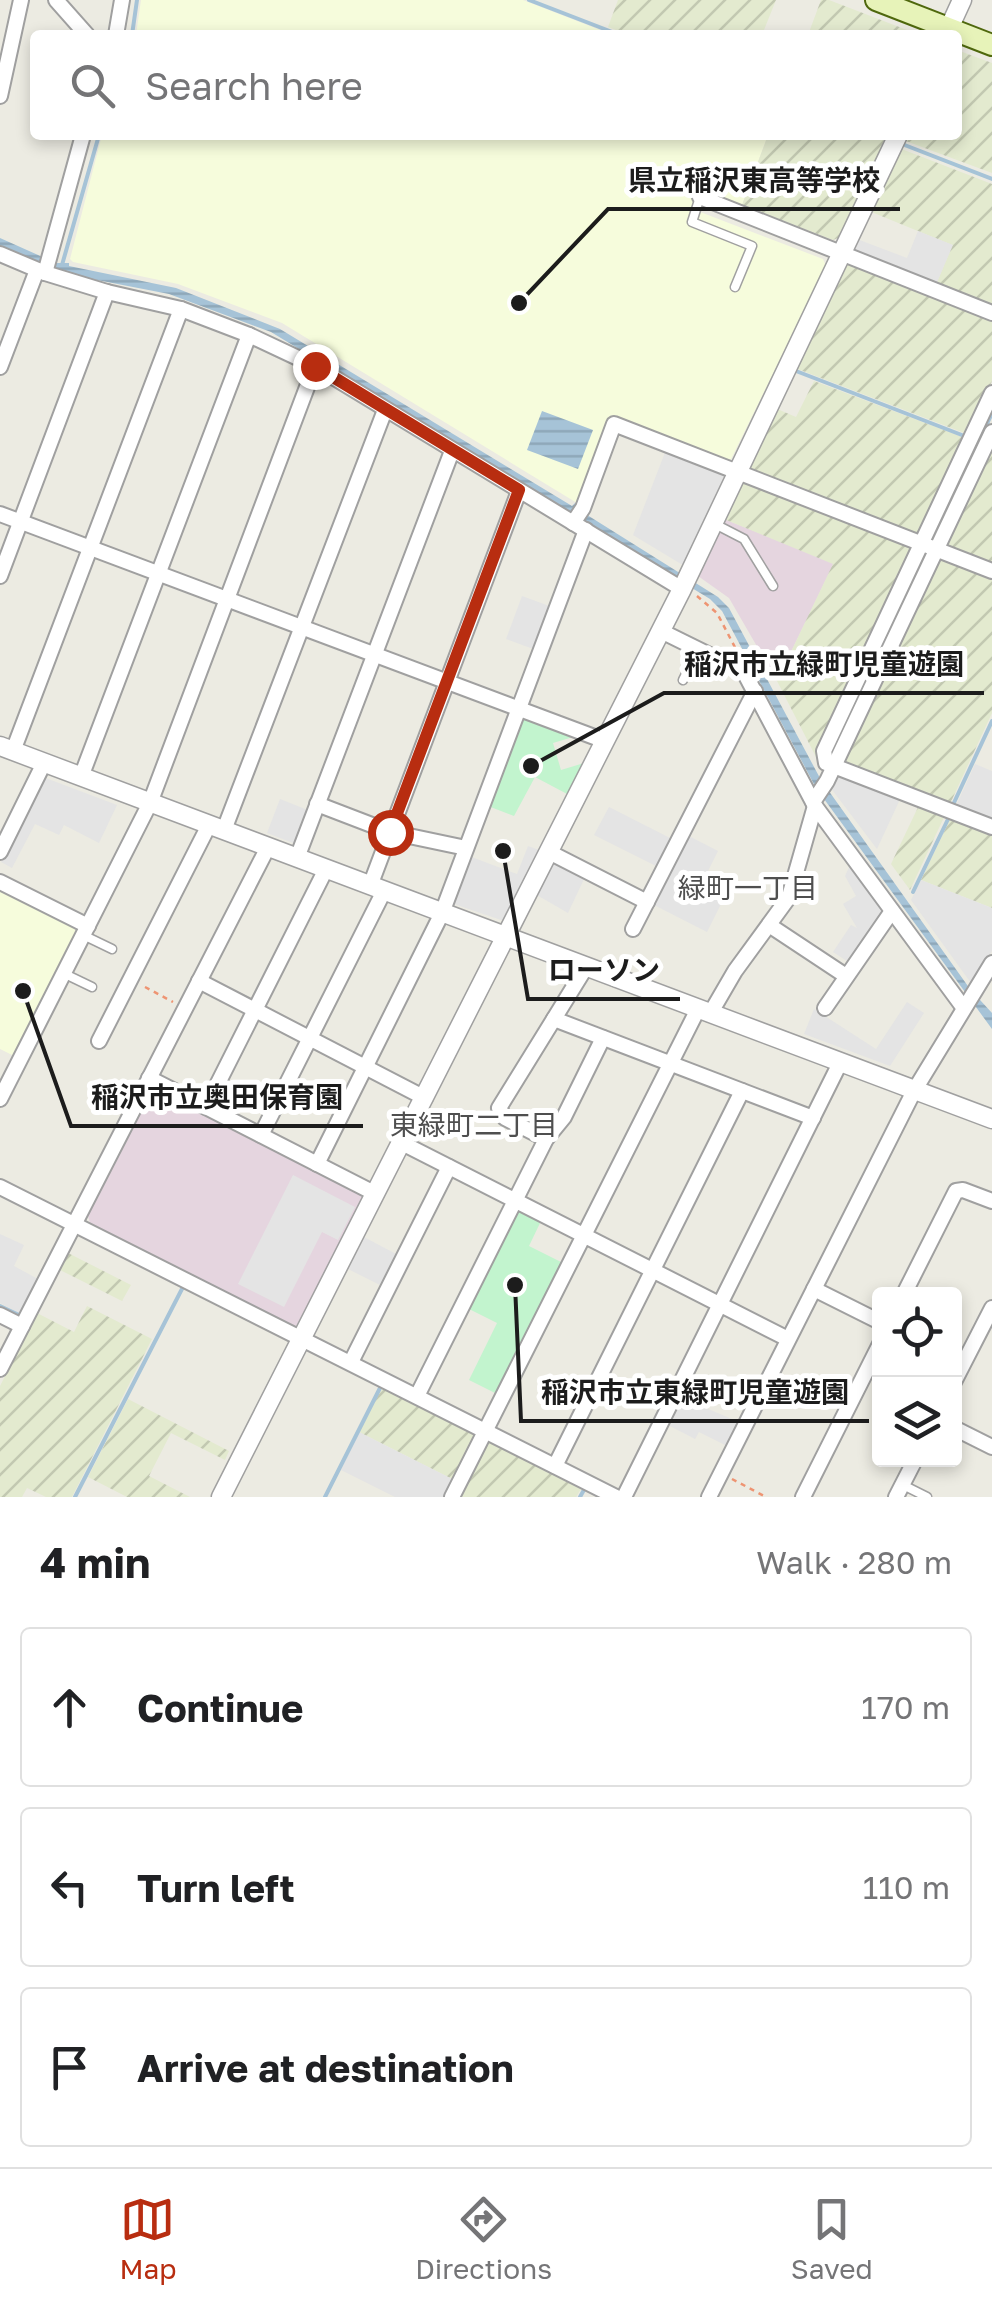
<!DOCTYPE html>
<meta charset="utf-8">
<style>
:root{--surface:#fff;--page:#f6f6f6;--text:#202124;--muted:#757577;--line:#e0e0e0;--accent:#b82d10}
body{margin:0;font-family:"Golos Text","Noto Sans JP",sans-serif;background:var(--page);color:var(--text)}
.controls{position:absolute;right:30px;bottom:30px;display:grid;overflow:hidden;border-radius:10px;box-shadow:0 5px 15px #0003}
.controls button{width:90px;height:90px;display:grid;place-items:center;padding:0;border:0;border-bottom:2px solid var(--line);background:var(--surface);color:var(--text);font:50px sans-serif}
.stop{position:absolute;width:30px;height:30px;margin:-22px;border:8px solid #b82d10;border-radius:50%;background:#fff}
.stop.end{background:#b82d10;border-color:#fff;box-shadow:0 2px 10px #0008}
.list{margin:0;padding:0;list-style:none}
h2{display:flex;justify-content:space-between;align-items:center;height:130px;margin:0;padding:0 40px;font-size:42px}
h2 small{font-size:32px;font-weight:400;color:var(--muted)}
.list li{display:grid;grid-template-columns:65px 1fr auto;gap:30px;align-items:center;box-sizing:border-box;height:160px;margin:0 20px 20px;padding:0 20px;border:2px solid var(--line);border-radius:10px}
.list b{display:block;font-size:38px;white-space:nowrap}
.list em{font-size:32px;font-style:normal;color:var(--muted)}
.icon{flex:none;width:55px;height:55px;fill:none;stroke:currentColor;stroke-width:2;stroke-linecap:round;stroke-linejoin:round}
.map{position:relative;flex:none;width:992px;height:1497px;overflow:hidden}
.search{position:absolute;background:var(--surface);box-shadow:0 5px 15px #0003;left:30px;right:30px;top:30px;height:110px;display:flex;align-items:center;gap:25px;box-sizing:border-box;padding:0 35px;border-radius:10px;color:var(--muted);font-size:38px}
.sheet{height:670px;background:var(--surface)}
nav{display:flex;justify-content:space-around;align-items:center;box-sizing:border-box;height:140px;border-top:2px solid var(--line);background:var(--surface);font-size:28px;color:var(--muted)}
nav a{display:grid;justify-items:center;gap:5px}
nav .on{color:var(--accent)}
.map>svg:first-child{display:block}
</style>
<div class="map">
<svg width="992" height="1497" viewBox="0 0 992 1497">
<defs>
<pattern id="farmland-furrows" width="10" height="10" patternUnits="userSpaceOnUse" patternTransform="scale(2.5)"><rect width="10" height="10" fill="#e3eacf"/><path d="M-1 1l2-2M0 10L10 0M9 11l2-2" fill="none" stroke="#c2c8b1"/></pattern>
<pattern id="water-rules" width="6" height="5" patternUnits="userSpaceOnUse" patternTransform="scale(2.5)"><rect width="6" height="5" fill="#a6c3d7"/><path d="M0 2.5h6" fill="none" stroke="#8ea7b8"/></pattern>
</defs>
<rect width="100%" height="100%" fill="#ecebe2"/>
<g fill="#e5d5df">
<polygon points="724,519 834,563 777,681 729,598 698,576"/>
<polygon points="158,1087 363,1191 364,1198 301,1323 293,1327 90,1223 87,1213 151,1088"/>
</g>
<g fill="#f6fcdc">
<polygon points="141,0 523,0 613,35 136,35"/>
<polygon points="102,135 768,135 742,205 703,190 695,210 823,259 826,266 731,459 724,461 613,416 577,503 282,323 178,284 73,262 70,259"/>
<polygon points="0,889 73,925 76,933 14,1056 0,1049"/>
</g>
<g fill="url(#farmland-furrows)">
<polygon points="618,0 776,0 762,35 629,35 608,27"/>
<polygon points="821,0 829,0 920,35 808,35"/>
<polygon points="957,50 992,63 992,173 903,140 905,135 957,135"/>
<polygon points="768,135 871,135 885,141 838,238 833,240 742,205"/>
<polygon points="899,148 992,184 992,309 935,287 952,245 869,211"/>
<polygon points="850,262 992,318 992,381 967,434 795,368 843,265"/>
<polygon points="814,381 965,438 921,531 915,536 750,473 747,468 775,408 796,417"/>
<polygon points="992,441 992,565 947,548 944,544"/>
<polygon points="747,479 911,543 914,551 816,757 777,681 833,564 724,519 741,482"/>
<polygon points="938,555 992,574 992,713 949,806 843,766 841,761"/>
<polygon points="920,803 946,813 910,890 891,864"/>
<polygon points="952,815 992,830 992,908 921,880"/>
<polygon points="68,1253 131,1285 122,1301 60,1270"/>
<polygon points="87,1306 152,1339 72,1497 46,1497 27,1488 22,1497 0,1497 0,1386 37,1313 74,1332"/>
<polygon points="382,1388 479,1436 456,1481 359,1432"/>
<polygon points="128,1399 229,1451 225,1460 171,1433 149,1476 190,1497 127,1497 88,1477"/>
<polygon points="488,1442 581,1489 576,1497 460,1497"/>
</g>
<g fill="#c2f4ce">
<polygon points="525,719 573,737 553,743 561,770 584,763 569,795 535,777 514,816 488,806 520,722"/>
<polygon points="521,1211 541,1221 529,1246 563,1263 497,1394 469,1380 497,1323 467,1308 514,1214"/>
</g>
<g fill="#e4e4e4">
<polygon points="918,231 953,245 935,287 852,252 857,239 907,258"/>
<polygon points="666,450 725,472 727,477 686,567 633,535"/>
<polygon points="522,596 552,607 536,650 506,639"/>
<polygon points="975,764 992,771 992,822 955,808"/>
<polygon points="840,772 902,795 877,849 830,787 836,774"/>
<polygon points="43,777 117,805 99,843 64,825 59,835 35,824 12,868 1,862"/>
<polygon points="280,799 310,811 299,840 293,843 267,833"/>
<polygon points="609,807 672,839 658,867 594,835"/>
<polygon points="689,836 718,851 701,885 724,898 707,932 654,905"/>
<polygon points="528,846 539,850 504,921 454,904 453,900 469,856 517,874"/>
<polygon points="556,863 585,877 568,913 535,894 550,865"/>
<polygon points="850,865 881,906 881,912 847,961 833,952 851,925 857,928 843,904 856,896 845,876"/>
<polygon points="921,880 992,908 992,951 971,983 911,900"/>
<polygon points="907,1002 924,1013 890,1066 804,1034 814,1009 876,1049"/>
<polygon points="293,1175 355,1207 338,1240 322,1232 284,1307 238,1284"/>
<polygon points="0,1234 24,1245 14,1266 38,1279 21,1314 0,1303"/>
<polygon points="362,1236 398,1255 382,1286 346,1268"/>
<polygon points="680,1397 739,1422 727,1446 699,1432 695,1439 666,1424"/>
<polygon points="359,1432 456,1481 448,1497 395,1497 341,1470"/>
</g>
<g fill="url(#water-rules)">
<polygon points="0,238 56,263 69,263 69,266 176,288 280,329 572,506 575,503 584,513 718,597 729,608 821,780 970,989 992,1013 992,1029 816,788 722,611 710,599 271,332 169,294 61,273 0,246"/>
<polygon points="542,411 593,430 578,469 527,450"/>
</g>
<g fill="none" stroke-linecap="round" stroke-linejoin="round">
<g stroke="#a6c3d7" stroke-width="4">
<polyline points="529,0 620,35"/>
<polyline points="132,35 137,0"/>
<polyline points="879,135 886,138"/>
<polyline points="902,144 992,179"/>
<polyline points="62,265 99,135"/>
<polyline points="796,371 967,437"/>
<polyline points="932,540 992,413"/>
<polyline points="832,752 927,551"/>
<polyline points="952,807 992,721"/>
<polyline points="913,892 950,815"/>
<polyline points="0,1306 19,1315"/>
<polyline points="75,1497 184,1285"/>
<polyline points="325,1497 381,1386"/>
<polyline points="580,1497 585,1488"/>
</g>
<g stroke="#a0a0a0" stroke-width="11">
<g id="service">
<polyline points="700,197 692,222 752,246 735,287"/>
<polyline points="713,523 744,539 773,586"/>
<polyline points="683,680 698,650"/>
<polyline points="83,935 112,949"/>
<polyline points="65,974 92,987"/>
<polyline points="903,1485 927,1497"/>
</g>
</g>
<g stroke="#a0a0a0" stroke-width="18">
<g id="minor">
<polyline points="56,0 87,35"/>
<polyline points="116,35 122,0"/>
<polyline points="0,96 21,0"/>
<polyline points="700,197 992,313"/>
<polyline points="0,254 45,273 107,292 181,309 249,335 315,366 682,589"/>
<polyline points="45,273 83,135"/>
<polyline points="0,367 37,270"/>
<polyline points="992,393 824,751 826,763 992,827"/>
<polyline points="0,514 605,741"/>
<polyline points="573,523 583,508 614,424 992,571"/>
<polyline points="0,576 107,292"/>
<polyline points="661,631 744,672 815,806 963,1007"/>
<polyline points="13,751 181,309"/>
<polyline points="81,777 249,335"/>
<polyline points="813,802 827,781 992,432"/>
<polyline points="317,804 390,832 466,848"/>
<polyline points="224,830 385,410"/>
<polyline points="0,852 44,763"/>
<polyline points="549,852 647,902"/>
<polyline points="297,858 452,451"/>
<polyline points="0,882 88,926"/>
<polyline points="370,886 519,491"/>
<polyline points="769,925 846,976"/>
<polyline points="633,929 755,691"/>
<polyline points="199,981 425,1098"/>
<polyline points="825,1008 892,911"/>
<polyline points="710,1014 735,971 789,897 815,806"/>
<polyline points="554,1019 813,1118"/>
<polyline points="99,1041 209,825"/>
<polyline points="149,1078 376,1194"/>
<polyline points="0,1099 150,803 315,366"/>
<polyline points="206,1107 326,869"/>
<polyline points="261,1135 384,891"/>
<polyline points="546,1139 505,1118 499,1108 586,967"/>
<polyline points="402,1143 788,1339"/>
<polyline points="317,1164 442,913 586,530"/>
<polyline points="0,1187 616,1497"/>
<polyline points="814,1289 880,1322"/>
<polyline points="904,1294 956,1191 963,1190 992,1201"/>
<polyline points="0,1315 22,1326"/>
<polyline points="351,1362 449,1167"/>
<polyline points="0,1369 268,847"/>
<polyline points="954,1382 992,1308"/>
<polyline points="417,1396 546,1139 564,1117 603,1038"/>
<polyline points="954,1428 992,1447"/>
<polyline points="555,1466 742,1091"/>
<polyline points="452,1497 698,1009"/>
<polyline points="624,1497 840,1063"/>
<polyline points="709,1497 914,1091 992,963"/>
<polyline points="803,1497 880,1344"/>
<polyline points="896,1497 915,1460"/>
</g>
</g>
<g stroke="#a0a0a0" stroke-width="21">
<g id="tertiary">
<polyline points="946,35 962,0"/>
<polyline points="0,746 992,1119"/>
<polyline points="221,1497 682,589 898,135"/>
</g>
</g>
<g stroke="#4f680d" stroke-width="24">
<polyline id="secondary" points="876,0 992,45"/>
</g>
<g stroke="#ee9472" stroke-width="2.5" stroke-dasharray="5 5" stroke-linecap="butt">
<polyline points="697,596 717,613 738,653"/>
<polyline points="145,987 173,1002"/>
<polyline points="732,1479 766,1497"/>
</g>
<use href="#service" stroke="#fff" stroke-width="8"/>
<use href="#minor" stroke="#fff" stroke-width="14"/>
<use href="#tertiary" stroke="#fff" stroke-width="18"/>
<use href="#secondary" stroke="#e7f3b9" stroke-width="20"/>
</g>
<g fill="none" stroke-linecap="round" stroke-linejoin="round">
<polyline stroke="#b82d10" stroke-width="12" points="315,366 519,490 390,832"/>
</g>
<g text-anchor="middle" stroke-width="10" stroke-linejoin="round" paint-order="stroke">
<g font-size="28" fill="#4f4f4f" stroke="#fff">
<text x="748" y="898">緑町一丁目</text>
<text x="474" y="1135">東緑町二丁目</text>
</g>
</g>
<path fill="none" stroke="#1c1c1c" stroke-width="4" d="M519 303L608 209H900M531 766L664 693H984M503 851L528 999H680M23 991L71 1126H363M515 1285L521 1421H869"/>
<g fill="#1c1c1c" stroke="#fff" stroke-width="4">
<circle cx="519" cy="303" r="10"/>
<circle cx="531" cy="766" r="10"/>
<circle cx="503" cy="851" r="10"/>
<circle cx="23" cy="991" r="10"/>
<circle cx="515" cy="1285" r="10"/>
</g>
<g font-size="28" text-anchor="middle" font-weight="bold" fill="#1c1c1c" stroke="#fff" stroke-width="10" stroke-linejoin="round" paint-order="stroke">
<text x="754" y="190">県立稲沢東高等学校</text>
<text x="824" y="674">稲沢市立緑町児童遊園</text>
<text x="604" y="980">ローソン</text>
<text x="217" y="1107">稲沢市立奥田保育園</text>
<text x="695" y="1402">稲沢市立東緑町児童遊園</text>
</g>
</svg>
<div class="controls">
<button><svg class="icon" aria-label="locate" viewBox="0 0 24 24"><circle cx="12" cy="12" r="6"/><path d="M12 2v4M12 18v4M2 12h4M18 12h4"/></svg></button>
<button><svg class="icon" aria-label="layers" viewBox="0 0 24 24"><path d="M12 4l9 5-9 5-9-5zM3 14l9 5 9-5"/></svg></button>
</div>
<div class="stop" style="left:390px;top:832px"></div>
<div class="stop end" style="left:315px;top:366px"></div>
<div class="search"><svg class="icon" aria-label="search" viewBox="0 0 24 24"><circle cx="10" cy="10" r="6"/><path d="M15 15l6 6"/></svg>Search here</div>
</div>
<section class="sheet">
<h2>4 min<small>Walk · 280 m</small></h2>
<ul class="list">
<li><svg class="icon" aria-label="ahead" viewBox="0 0 24 24"><path d="M12 20V5M6 11l6-6 6 6"/></svg><div><b>Continue</b></div><em>170 m</em></li>
<li><svg class="icon" aria-label="left" viewBox="0 0 24 24"><path d="M17 20v-9H6M10 6l-5 5 5 5"/></svg><div><b>Turn left</b></div><em>110 m</em></li>
<li><svg class="icon" aria-label="arrive" viewBox="0 0 24 24"><path d="M6 21V4h12l-3 4 3 4H6"/></svg><div><b>Arrive at destination</b></div></li>
</ul>
</section>
<nav>
<a class="on"><svg class="icon" aria-label="map" viewBox="0 0 24 24"><path d="M3 6l6-2 6 2 6-2v14l-6 2-6-2-6 2zM9 4v14M15 6v14"/></svg>Map</a>
<a><svg class="icon" aria-label="directions" viewBox="0 0 24 24"><path d="M12 3l9 9-9 9-9-9zM9 14v-3h6M13 9l2 2-2 2"/></svg>Directions</a>
<a><svg class="icon" aria-label="saved" viewBox="0 0 24 24"><path d="M7 4h10v16l-5-4-5 4z"/></svg>Saved</a>
</nav>
